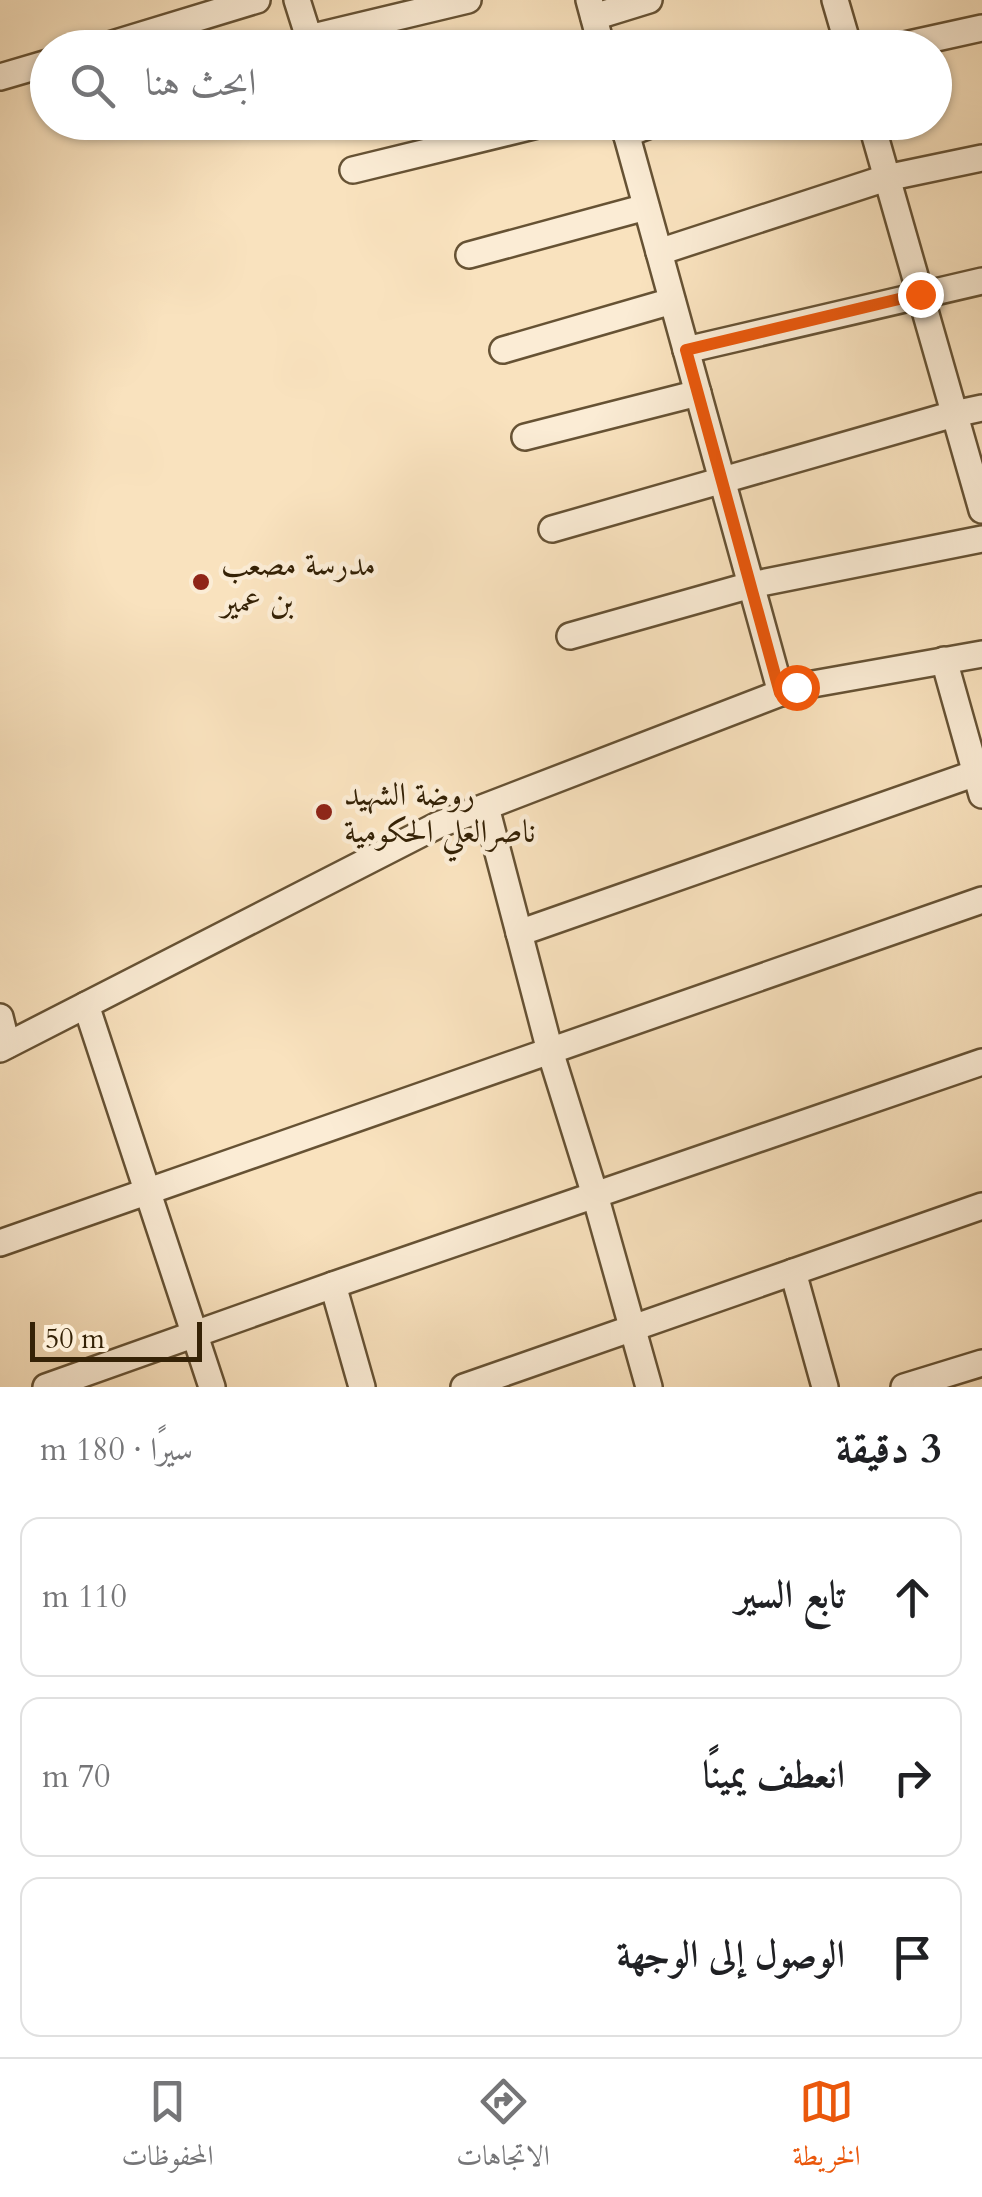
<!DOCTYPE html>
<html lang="ar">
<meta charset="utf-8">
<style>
:root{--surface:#fff;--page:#f2f2f2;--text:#202124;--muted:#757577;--line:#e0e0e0;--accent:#ea580c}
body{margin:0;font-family:Cardo,Amiri,serif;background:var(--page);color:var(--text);direction:rtl}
.scale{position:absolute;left:30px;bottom:25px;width:172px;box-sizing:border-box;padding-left:10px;border:5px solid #352206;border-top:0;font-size:28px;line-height:35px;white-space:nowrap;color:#352206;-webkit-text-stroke:8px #fbecd5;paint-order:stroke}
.stop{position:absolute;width:30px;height:30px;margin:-22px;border:8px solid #ea580c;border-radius:50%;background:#fff}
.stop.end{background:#ea580c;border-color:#fff;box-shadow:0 2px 10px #0008}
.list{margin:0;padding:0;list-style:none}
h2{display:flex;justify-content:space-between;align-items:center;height:130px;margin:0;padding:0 40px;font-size:42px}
h2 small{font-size:32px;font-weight:400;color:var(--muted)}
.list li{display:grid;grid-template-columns:65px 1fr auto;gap:30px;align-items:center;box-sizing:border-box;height:160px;margin:0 20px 20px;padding:0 20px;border:2px solid var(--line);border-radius:20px}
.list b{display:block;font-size:38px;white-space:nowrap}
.list em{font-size:32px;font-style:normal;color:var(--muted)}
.icon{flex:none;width:55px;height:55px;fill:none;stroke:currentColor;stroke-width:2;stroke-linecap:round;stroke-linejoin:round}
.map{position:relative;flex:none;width:982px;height:1387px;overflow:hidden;direction:ltr}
.search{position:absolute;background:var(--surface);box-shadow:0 2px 8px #0004;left:30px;right:30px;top:30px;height:110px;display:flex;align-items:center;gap:25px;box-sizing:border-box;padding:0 35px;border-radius:55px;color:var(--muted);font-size:38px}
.sheet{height:670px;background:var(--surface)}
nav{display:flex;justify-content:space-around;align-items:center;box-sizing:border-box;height:140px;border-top:2px solid var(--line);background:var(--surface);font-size:28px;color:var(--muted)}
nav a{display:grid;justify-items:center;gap:5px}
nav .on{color:var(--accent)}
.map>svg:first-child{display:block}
</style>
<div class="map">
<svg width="982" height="1387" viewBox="0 0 982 1387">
<rect width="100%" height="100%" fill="#f9e2be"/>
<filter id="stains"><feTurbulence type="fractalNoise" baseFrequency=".002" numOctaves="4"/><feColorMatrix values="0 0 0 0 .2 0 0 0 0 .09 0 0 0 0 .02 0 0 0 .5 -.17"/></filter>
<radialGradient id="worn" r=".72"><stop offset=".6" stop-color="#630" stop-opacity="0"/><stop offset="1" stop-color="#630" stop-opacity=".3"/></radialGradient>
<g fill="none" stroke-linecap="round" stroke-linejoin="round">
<g stroke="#665234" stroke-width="30">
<g id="minor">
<polyline points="297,0 309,38 468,0"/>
<polyline points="589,0 602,48"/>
<polyline points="835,0 849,48"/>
<polyline points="594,17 649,0"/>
<polyline points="99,48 257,0"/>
<polyline points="891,48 982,28"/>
<polyline points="0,77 48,63"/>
<polyline points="623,122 781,693"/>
<polyline points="871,122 982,510"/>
<polyline points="626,134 658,122"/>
<polyline points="353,170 550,122"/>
<polyline points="659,252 886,178 982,158"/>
<polyline points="469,255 646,207"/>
<polyline points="503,350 672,301"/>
<polyline points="686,350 982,281"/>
<polyline points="525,437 698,393"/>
<polyline points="552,529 954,414 982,408"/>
<polyline points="570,636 751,585 982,539"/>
<polyline points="944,660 982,795"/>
<polyline points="486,807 550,1051 595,1195 649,1387"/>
<polyline points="519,933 976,773"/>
<polyline points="86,1005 212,1387"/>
<polyline points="0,1017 7,1045"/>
<polyline points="0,1049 438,825 796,687 982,654"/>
<polyline points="0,1243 982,900"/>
<polyline points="793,1272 825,1387"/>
<polyline points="333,1285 362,1387"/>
<polyline points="46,1387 333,1285 982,1062"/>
<polyline points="464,1387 982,1206"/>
<polyline points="904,1387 982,1363"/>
</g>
</g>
<use href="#minor" stroke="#fbecd5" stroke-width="25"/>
</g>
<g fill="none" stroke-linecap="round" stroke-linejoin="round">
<polyline stroke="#ea580c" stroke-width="12" points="796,687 780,693 686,350 920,294"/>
</g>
<g fill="#8f2418" stroke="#fbecd5" stroke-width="4">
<circle cx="201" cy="582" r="10"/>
<circle cx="324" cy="812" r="10"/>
</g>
<g text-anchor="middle" stroke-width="9" stroke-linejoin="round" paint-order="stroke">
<g font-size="32" fill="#352206" stroke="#fbecd5" text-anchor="start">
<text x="221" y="575">مدرسة مصعب<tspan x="221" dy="37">بن عمير</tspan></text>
<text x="344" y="805">روضة الشهيد<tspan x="344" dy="37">ناصرالعلي الحكومية</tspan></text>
</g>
</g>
<rect width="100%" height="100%" filter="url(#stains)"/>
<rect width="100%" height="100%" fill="url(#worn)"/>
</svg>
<div class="scale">50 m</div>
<div class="stop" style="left:796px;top:687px"></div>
<div class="stop end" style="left:920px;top:294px"></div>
<div class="search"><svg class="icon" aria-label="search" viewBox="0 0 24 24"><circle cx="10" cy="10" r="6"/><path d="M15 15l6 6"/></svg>ابحث هنا</div>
</div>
<section class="sheet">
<h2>3 دقيقة<small>سيرًا · 180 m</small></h2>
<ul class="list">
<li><svg class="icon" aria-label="ahead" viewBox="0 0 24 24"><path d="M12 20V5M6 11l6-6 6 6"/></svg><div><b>تابع السير</b></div><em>110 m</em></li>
<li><svg class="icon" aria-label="right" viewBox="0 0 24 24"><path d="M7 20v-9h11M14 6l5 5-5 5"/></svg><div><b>انعطف يمينًا</b></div><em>70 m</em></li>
<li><svg class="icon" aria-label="arrive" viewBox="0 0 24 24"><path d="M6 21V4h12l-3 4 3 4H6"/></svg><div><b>الوصول إلى الوجهة</b></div></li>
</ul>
</section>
<nav>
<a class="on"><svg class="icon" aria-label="map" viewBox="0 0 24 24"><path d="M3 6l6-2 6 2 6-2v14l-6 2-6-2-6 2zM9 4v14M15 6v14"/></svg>الخريطة</a>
<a><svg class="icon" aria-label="directions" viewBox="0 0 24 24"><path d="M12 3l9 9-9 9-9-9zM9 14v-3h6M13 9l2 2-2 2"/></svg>الاتجاهات</a>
<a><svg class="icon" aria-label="saved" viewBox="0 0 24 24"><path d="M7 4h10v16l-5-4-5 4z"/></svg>المحفوظات</a>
</nav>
